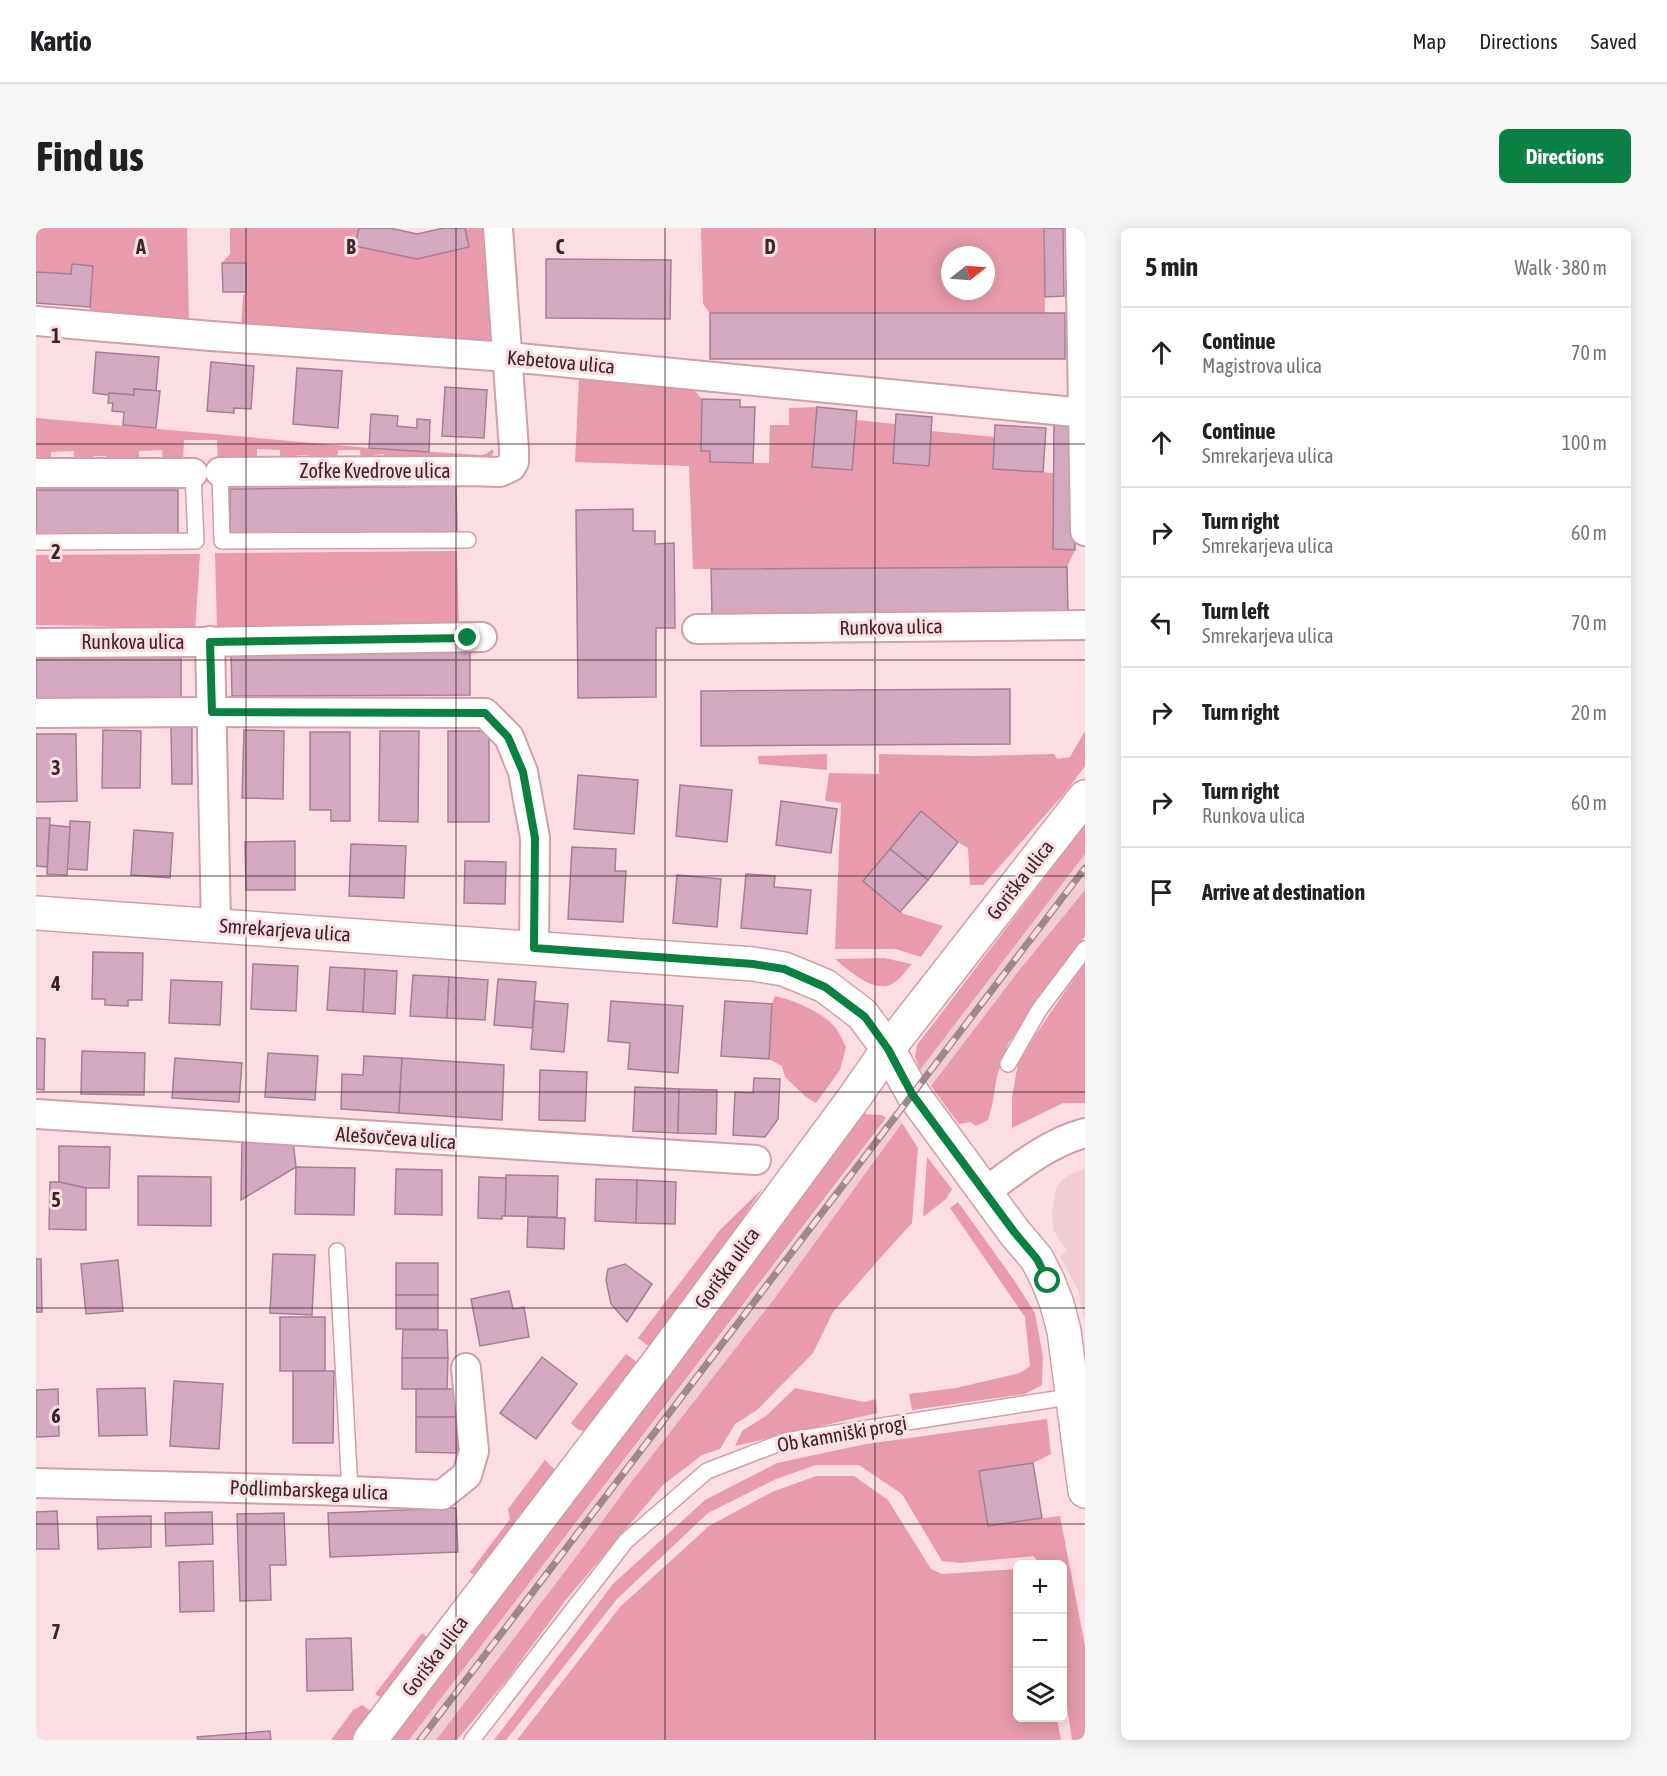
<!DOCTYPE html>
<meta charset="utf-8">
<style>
:root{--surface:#fff;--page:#f6f6f6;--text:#202124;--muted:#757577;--line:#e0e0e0;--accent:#0b8043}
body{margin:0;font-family:"Asap Condensed",sans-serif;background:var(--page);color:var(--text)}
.controls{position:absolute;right:18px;bottom:18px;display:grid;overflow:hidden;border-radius:9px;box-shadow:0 3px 15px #0003}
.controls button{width:54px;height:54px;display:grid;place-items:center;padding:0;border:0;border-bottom:2px solid var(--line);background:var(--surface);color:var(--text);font:30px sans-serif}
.compass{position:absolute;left:905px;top:18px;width:54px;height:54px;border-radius:50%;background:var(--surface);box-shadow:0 3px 15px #0003;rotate:73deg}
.stop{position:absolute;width:18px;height:18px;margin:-14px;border:4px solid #0b8043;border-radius:50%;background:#fff}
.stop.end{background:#0b8043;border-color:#fff;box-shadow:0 2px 6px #0008}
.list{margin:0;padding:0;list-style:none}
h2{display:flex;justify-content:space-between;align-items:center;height:78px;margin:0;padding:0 24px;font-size:26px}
h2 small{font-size:20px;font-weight:400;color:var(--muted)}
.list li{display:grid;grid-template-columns:39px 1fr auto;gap:18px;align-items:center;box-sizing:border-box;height:90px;padding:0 24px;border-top:2px solid var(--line)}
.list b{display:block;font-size:22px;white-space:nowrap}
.list p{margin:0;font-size:20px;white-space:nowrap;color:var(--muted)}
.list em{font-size:20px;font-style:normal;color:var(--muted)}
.icon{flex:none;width:33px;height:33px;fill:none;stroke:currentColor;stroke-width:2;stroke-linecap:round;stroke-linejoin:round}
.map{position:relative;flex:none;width:1049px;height:1512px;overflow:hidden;border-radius:9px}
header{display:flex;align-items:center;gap:36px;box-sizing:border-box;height:84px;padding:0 30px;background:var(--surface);border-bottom:2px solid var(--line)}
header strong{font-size:28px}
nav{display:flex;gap:33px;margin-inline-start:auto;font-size:21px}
.intro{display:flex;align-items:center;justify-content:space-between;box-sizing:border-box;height:144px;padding:0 36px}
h1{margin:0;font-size:42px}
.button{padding:15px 27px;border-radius:9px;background:var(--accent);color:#fff;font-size:21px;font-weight:700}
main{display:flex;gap:36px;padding:0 36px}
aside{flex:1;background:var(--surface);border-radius:9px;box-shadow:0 3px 15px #0003}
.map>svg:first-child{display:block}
</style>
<header>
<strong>Kartio</strong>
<nav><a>Map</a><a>Directions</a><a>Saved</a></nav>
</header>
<div class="intro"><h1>Find us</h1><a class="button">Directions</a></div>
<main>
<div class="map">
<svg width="1049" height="1512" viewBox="0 0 1049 1512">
<rect width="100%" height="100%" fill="#fcdde3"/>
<g fill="#f0cdd4">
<polygon points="1049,626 1049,662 981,745 895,858 884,842"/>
<polygon points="858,882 866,895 738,1071 589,1262 540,1329 400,1512 373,1512"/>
<polygon points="1049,940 1049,1094 1042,1062 1024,1029 1031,1023 1017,1002 1016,984 1020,960 1026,952 1035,946"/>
</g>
<g fill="#e79bac" fill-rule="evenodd">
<polygon points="0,0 151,0 153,93 52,87 54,79 57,38 36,36 35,46 0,44"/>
<polygon points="194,0 323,0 381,31 433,19 429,0 448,0 456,112 452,115 205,99 207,68 210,64 209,35 186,35 194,26"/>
<path d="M665 0H1008L1009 85H674L667 76ZM914 27H950V63H914Z"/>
<polygon points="543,151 657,161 666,171 665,222 674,223 674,234 733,235 734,197 753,197 753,180 781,179 777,239 816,242 820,192 859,196 857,235 893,238 895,203 959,209 957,241 1018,245 1017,321 1039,322 1031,339 657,341 653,238 539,234"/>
<polygon points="0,190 333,220 445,227 450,226 456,221 458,224 454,230 349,233 348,226 337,227 337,233 325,233 324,222 302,222 301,233 274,233 273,227 261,227 261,234 244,234 244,222 221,221 221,233 182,234 181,212 148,212 147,234 127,234 126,222 103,223 103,234 70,234 70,228 57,228 56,234 38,234 38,223 15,224 15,235 0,235"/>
<polygon points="421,323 423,401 181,402 179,325"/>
<polygon points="164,326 159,404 66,398 0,397 0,327"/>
<polygon points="1049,503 1049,538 1029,565 947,657 934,657 932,620 925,616 885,584 827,653 868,686 907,698 885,729 860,721 799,721 805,575 789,573 793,545 843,546 843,526 938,528 1018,526 1021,531 1034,529"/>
<polygon points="791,526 791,542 723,536 722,528"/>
<polygon points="1049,597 1049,626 884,842 879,829 881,817"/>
<polygon points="1049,662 1049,708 972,816 961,848 956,878 952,892 940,898 934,894 923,896 895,858 981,745"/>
<path d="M848 730 876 736C870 742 864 752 856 756 838 766 811 741 799 731Z"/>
<polygon points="1049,734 1049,875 1027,875 976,900 976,869 982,835 1000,806"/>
<path d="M739 768C757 772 786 784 798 798 803 803 806 812 810 819L804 842 780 875 770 869 749 849 746 838 733 831 736 776Z"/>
<polygon points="828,886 846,887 850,890 373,1512 351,1512"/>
<polygon points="866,895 882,920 876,995 846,1028 797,1084 777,1125 721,1182 699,1196 684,1221 666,1227 627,1257 529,1373 473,1449 421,1512 400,1512 540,1329 589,1262 738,1071"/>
<polygon points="891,929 916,961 910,971 887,989"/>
<polygon points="727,960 689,1017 615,1120 602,1110 684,1002"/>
<polygon points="922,974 978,1052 999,1085 1007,1129 1006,1157 989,1166 876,1182 873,1166 920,1160 984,1145 994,1138 989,1089 914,980"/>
<path d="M590 1126 602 1135 552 1202C544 1204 541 1201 535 1195Z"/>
<polygon points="759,1160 828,1174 840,1171 841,1185 699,1218 706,1203 730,1188"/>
<polygon points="1011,1191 1015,1226 997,1235 943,1244 952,1298 1024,1288 1049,1418 1049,1512 1036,1512 1027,1452 1026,1336 1002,1336 998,1328 924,1335 906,1333 866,1266 823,1237 780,1237 740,1251 672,1285 581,1371 470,1512 458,1512 577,1356 669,1272 741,1235 830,1216"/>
<polygon points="509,1232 520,1243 439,1348 434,1344 474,1291 472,1281"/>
<polygon points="780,1248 818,1248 852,1272 895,1341 906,1346 981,1341 981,1490 1021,1490 1025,1512 481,1512 584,1379 673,1298 736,1264"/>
<polygon points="386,1405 393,1411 347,1471 339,1466"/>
<polygon points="326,1477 336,1484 315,1512 295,1512 317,1482"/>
</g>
<g fill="#d4a9c0" stroke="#a77e95" stroke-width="1.5">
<polygon points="323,0 354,0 381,6 408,0 429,0 433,19 381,31 319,18"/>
<polygon points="1008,0 1027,0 1028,68 1009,69"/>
<polygon points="510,31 635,32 634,91 510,90"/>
<polygon points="186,35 210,35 210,64 187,64"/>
<polygon points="36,36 57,38 54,79 0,75 0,44 35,46"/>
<rect x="674" y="85" width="355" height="46"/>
<polygon points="60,124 123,129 120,163 98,161 98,167 73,165 72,167 57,165"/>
<polygon points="175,134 218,138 215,181 198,180 198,185 171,183"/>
<polygon points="261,140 306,143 302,200 257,196"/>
<polygon points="409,159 451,162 448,210 406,208"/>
<polygon points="98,161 124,163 120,200 87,197 88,184 76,183 77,175 72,175 73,165 98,167"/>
<polygon points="666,171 704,172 704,179 719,179 717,235 674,234 674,223 665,223"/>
<polygon points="781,179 821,183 816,242 776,239"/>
<polygon points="335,186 362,188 361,198 381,200 381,191 394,192 393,224 333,220"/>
<polygon points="860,186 896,189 893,238 857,235"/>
<polygon points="1018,196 1040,197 1039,322 1017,321"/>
<polygon points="959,197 1010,200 1007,244 957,241"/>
<polygon points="420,258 421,305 194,307 194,261"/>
<rect x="0" y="262" width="142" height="44"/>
<polygon points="597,281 597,303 619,303 619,316 638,315 639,400 620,400 620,469 542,470 540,282"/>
<polygon points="1031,339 1032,385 676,387 675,341"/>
<polygon points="434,421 434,467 196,468 195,422"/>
<rect x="0" y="428" width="145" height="43"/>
<polygon points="974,461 974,516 665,518 665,463"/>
<polygon points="135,498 156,498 156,556 136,556"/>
<polygon points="67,502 105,503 104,560 66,560"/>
<polygon points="208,502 248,503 247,571 206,570"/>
<polygon points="344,503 383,503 382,594 343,593"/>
<rect x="412" y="503" width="41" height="91"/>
<polygon points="274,504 314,504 314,593 295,593 295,582 274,582"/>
<polygon points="0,506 40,506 41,573 0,574"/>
<polygon points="542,547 602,552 598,606 538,601"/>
<polygon points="644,557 696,562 691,614 640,608"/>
<polygon points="745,573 801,581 795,625 740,617"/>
<polygon points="885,583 922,614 892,652 854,621"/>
<polygon points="0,590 14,590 11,639 0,638"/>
<polygon points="34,593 54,594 51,642 31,641"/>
<polygon points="14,597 34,599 31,647 11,646"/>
<polygon points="98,602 137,605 134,650 95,647"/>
<polygon points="259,613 259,662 210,662 209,614"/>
<polygon points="315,616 370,618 368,670 313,668"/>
<polygon points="536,619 580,621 579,643 590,643 587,694 532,691"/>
<polygon points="854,621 892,652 864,684 827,653"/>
<polygon points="429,633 470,634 469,676 428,675"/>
<polygon points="710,646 739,648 738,659 775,662 771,706 705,700"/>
<polygon points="641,647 685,651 681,699 637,695"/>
<polygon points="57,724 107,725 106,772 92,772 92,778 69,777 69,771 56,771"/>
<polygon points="217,736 262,738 260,783 215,781"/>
<polygon points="294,739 329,741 327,784 291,782"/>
<polygon points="329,741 361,743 359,786 327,784"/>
<polygon points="377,747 413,749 411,790 374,788"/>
<polygon points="413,749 452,752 449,792 411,790"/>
<polygon points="462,751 500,754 496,800 458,797"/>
<polygon points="135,752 186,754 184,797 133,795"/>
<polygon points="499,773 532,776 528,824 495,821"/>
<polygon points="575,773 647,778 642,845 592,841 594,815 572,813"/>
<polygon points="689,773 736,776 733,831 685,828"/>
<polygon points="0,810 9,811 8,862 0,861"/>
<polygon points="46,823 109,825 108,867 45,866"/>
<polygon points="232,825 282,828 279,872 229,869"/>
<polygon points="328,828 366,830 363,885 305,881 306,846 327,847"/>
<polygon points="139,830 206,835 203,874 136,870"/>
<polygon points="366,830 468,837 466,892 363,885"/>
<polygon points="504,842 551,844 549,893 503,892"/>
<polygon points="718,850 744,851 742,891 729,909 697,907 699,864 717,865"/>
<polygon points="599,859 643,861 642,905 597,903"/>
<polygon points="643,861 681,862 680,906 642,905"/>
<polygon points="206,913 257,913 260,939 205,972"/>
<polygon points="23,918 74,919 73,960 50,960 23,954"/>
<polygon points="260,939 319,940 318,987 259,986"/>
<polygon points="360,941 406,942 406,987 359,986"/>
<polygon points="470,947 522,948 521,989 469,988"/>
<polygon points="102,948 175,949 175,998 102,997"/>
<polygon points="443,949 470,950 469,988 466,988 466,991 442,990"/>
<polygon points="560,951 601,952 600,995 559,993"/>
<polygon points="601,952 640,954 639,996 600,995"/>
<polygon points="14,954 23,954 50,960 50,1002 13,1001"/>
<polygon points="492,989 529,990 528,1021 491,1019"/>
<polygon points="237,1026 279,1027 276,1087 234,1085"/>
<polygon points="0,1031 5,1031 6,1084 0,1084"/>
<polygon points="82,1032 87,1083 50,1086 45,1036"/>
<rect x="360" y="1035" width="42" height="32"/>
<polygon points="589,1036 616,1056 591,1094 575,1076 570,1052 572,1041"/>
<polygon points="473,1063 477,1081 488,1079 493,1109 444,1118 435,1071"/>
<rect x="360" y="1067" width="42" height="34"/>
<rect x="244" y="1089" width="45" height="54"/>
<polygon points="367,1102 411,1102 412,1130 366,1130"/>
<polygon points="506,1129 541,1156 500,1211 464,1185"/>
<polygon points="366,1130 412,1130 411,1161 366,1161"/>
<polygon points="257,1143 298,1143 297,1215 257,1215"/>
<polygon points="138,1153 187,1156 183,1221 134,1218"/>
<polygon points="109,1160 111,1207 63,1208 61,1161"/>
<polygon points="22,1161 23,1208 0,1209 0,1162"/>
<rect x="380" y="1161" width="41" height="28"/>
<polygon points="380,1189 421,1189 421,1225 380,1224"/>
<polygon points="997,1235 1006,1290 952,1298 943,1243"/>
<polygon points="420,1280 422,1324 294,1329 292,1285"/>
<polygon points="21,1283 23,1321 0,1321 0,1284"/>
<polygon points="176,1284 177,1316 130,1318 129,1285"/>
<polygon points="248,1285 250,1337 234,1337 235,1372 204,1373 201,1286"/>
<polygon points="115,1288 115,1319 62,1321 61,1289"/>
<polygon points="177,1333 178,1383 144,1384 143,1334"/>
<polygon points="315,1410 317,1462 271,1463 270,1411"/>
<polygon points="234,1503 235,1512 162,1512 161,1509"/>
</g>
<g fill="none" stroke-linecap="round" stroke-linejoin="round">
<g stroke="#d09fa9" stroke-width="18">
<g id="lane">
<polyline points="184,244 186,313 432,312"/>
<polyline points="0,314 160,313 157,245"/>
<polyline points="972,836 1003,782 1049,721"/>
<polyline points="301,1023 314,1263"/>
<polyline points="436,1512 590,1313 671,1243 749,1213 1039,1168"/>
</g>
</g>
<g stroke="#d09fa9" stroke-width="32">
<g id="street">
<polyline points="1044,0 1049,303"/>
<polyline points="0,93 175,108 472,129 1049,185"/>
<polyline points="184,244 431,243 464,244 475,239 478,234 478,221 462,0"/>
<polyline points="0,245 157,245"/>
<polyline points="661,401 1049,397"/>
<polyline points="174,413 180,697"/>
<polyline points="0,415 167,414 446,409"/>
<polyline points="0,485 176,484 449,485 473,509 487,544 499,610 498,720"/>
<polyline points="0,886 720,932"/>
<path d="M949 964C981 941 1011 915 1049 905"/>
<polyline points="0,1255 314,1263 406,1267 431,1247 438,1223 430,1140"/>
</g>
</g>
<g stroke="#d09fa9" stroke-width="36">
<g id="secondary">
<polyline points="0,685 717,736 748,741 789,758 826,786 852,821 877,866 979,1005 1001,1031 1012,1053 1021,1076 1028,1103 1049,1263"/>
<polyline points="334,1512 621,1136 818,870 852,821 1049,569"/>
</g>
</g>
<use href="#lane" stroke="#fff" stroke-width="15"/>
<use href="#street" stroke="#fff" stroke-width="28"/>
<use href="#secondary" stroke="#fff" stroke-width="33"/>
<g stroke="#a0878c" stroke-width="7">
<polyline id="rail" points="384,1512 1049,640"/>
</g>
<use href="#rail" stroke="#fcdde3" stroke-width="4.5" stroke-dasharray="14" stroke-linecap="butt"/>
</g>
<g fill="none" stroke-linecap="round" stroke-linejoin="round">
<polyline stroke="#0b8043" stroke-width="8" points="432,410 174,414 176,484 449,485 472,509 487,544 499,610 498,720 717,736 748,741 789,759 829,789 852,821 876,866 979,1005 1001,1031 1012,1053"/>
</g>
<path fill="none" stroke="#39262a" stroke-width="1.5" stroke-opacity="0.55" d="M210 0V1512M420 0V1512M629 0V1512M839 0V1512M0 216H1049M0 432H1049M0 648H1049M0 864H1049M0 1080H1049M0 1296H1049"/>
<g text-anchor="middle" stroke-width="6" stroke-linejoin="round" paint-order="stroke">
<g font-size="20" fill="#39262a" stroke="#fcdde3">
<text transform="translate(525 134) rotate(5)" y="7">Kebetova ulica</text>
<text x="339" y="250">Zofke Kvedrove ulica</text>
<text transform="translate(855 399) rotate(-1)" y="7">Runkova ulica</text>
<text x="97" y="421">Runkova ulica</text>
<text transform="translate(984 652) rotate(-52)" y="7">Goriška ulica</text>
<text transform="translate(249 702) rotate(4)" y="7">Smrekarjeva ulica</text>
<text transform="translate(360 910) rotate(4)" y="7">Alešovčeva ulica</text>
<text transform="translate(691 1040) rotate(-54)" y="7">Goriška ulica</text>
<text transform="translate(806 1206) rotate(-10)" y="7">Ob kamniški progi</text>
<text transform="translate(273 1262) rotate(2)" y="7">Podlimbarskega ulica</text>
<text transform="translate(399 1428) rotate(-53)" y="7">Goriška ulica</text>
</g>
</g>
<g font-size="20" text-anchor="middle" font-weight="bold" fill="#39262a" stroke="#fcdde3" stroke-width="6" stroke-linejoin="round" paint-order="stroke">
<text x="105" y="26">A</text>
<text x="315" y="26">B</text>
<text x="524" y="26">C</text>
<text x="734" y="26">D</text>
<text x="20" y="115">1</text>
<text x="20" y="331">2</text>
<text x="20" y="547">3</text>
<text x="20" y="763">4</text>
<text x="20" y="979">5</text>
<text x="20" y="1195">6</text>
<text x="20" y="1411">7</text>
</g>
</svg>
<div class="controls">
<button>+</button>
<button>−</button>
<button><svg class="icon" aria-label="layers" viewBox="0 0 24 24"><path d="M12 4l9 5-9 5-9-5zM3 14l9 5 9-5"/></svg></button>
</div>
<svg class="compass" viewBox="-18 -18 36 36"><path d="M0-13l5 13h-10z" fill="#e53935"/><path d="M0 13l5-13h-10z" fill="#757577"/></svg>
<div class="stop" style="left:1012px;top:1053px"></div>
<div class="stop end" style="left:432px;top:410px"></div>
</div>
<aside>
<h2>5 min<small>Walk · 380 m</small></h2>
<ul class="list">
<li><svg class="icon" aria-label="ahead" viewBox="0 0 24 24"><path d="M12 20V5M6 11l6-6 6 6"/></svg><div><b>Continue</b><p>Magistrova ulica</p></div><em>70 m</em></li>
<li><svg class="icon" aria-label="ahead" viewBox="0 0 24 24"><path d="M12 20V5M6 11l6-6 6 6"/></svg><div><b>Continue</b><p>Smrekarjeva ulica</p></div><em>100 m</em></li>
<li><svg class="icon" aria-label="right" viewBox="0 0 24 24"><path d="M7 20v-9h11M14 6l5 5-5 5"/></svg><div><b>Turn right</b><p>Smrekarjeva ulica</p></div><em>60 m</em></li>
<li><svg class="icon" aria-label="left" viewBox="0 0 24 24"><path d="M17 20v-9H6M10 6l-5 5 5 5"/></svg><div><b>Turn left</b><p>Smrekarjeva ulica</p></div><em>70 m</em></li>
<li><svg class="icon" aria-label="right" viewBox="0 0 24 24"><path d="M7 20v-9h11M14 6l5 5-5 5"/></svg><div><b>Turn right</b></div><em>20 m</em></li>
<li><svg class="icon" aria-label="right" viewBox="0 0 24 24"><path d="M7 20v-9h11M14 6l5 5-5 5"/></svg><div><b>Turn right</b><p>Runkova ulica</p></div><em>60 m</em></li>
<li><svg class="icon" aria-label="arrive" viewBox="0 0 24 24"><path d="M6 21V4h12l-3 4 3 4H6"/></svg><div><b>Arrive at destination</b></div></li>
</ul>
</aside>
</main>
